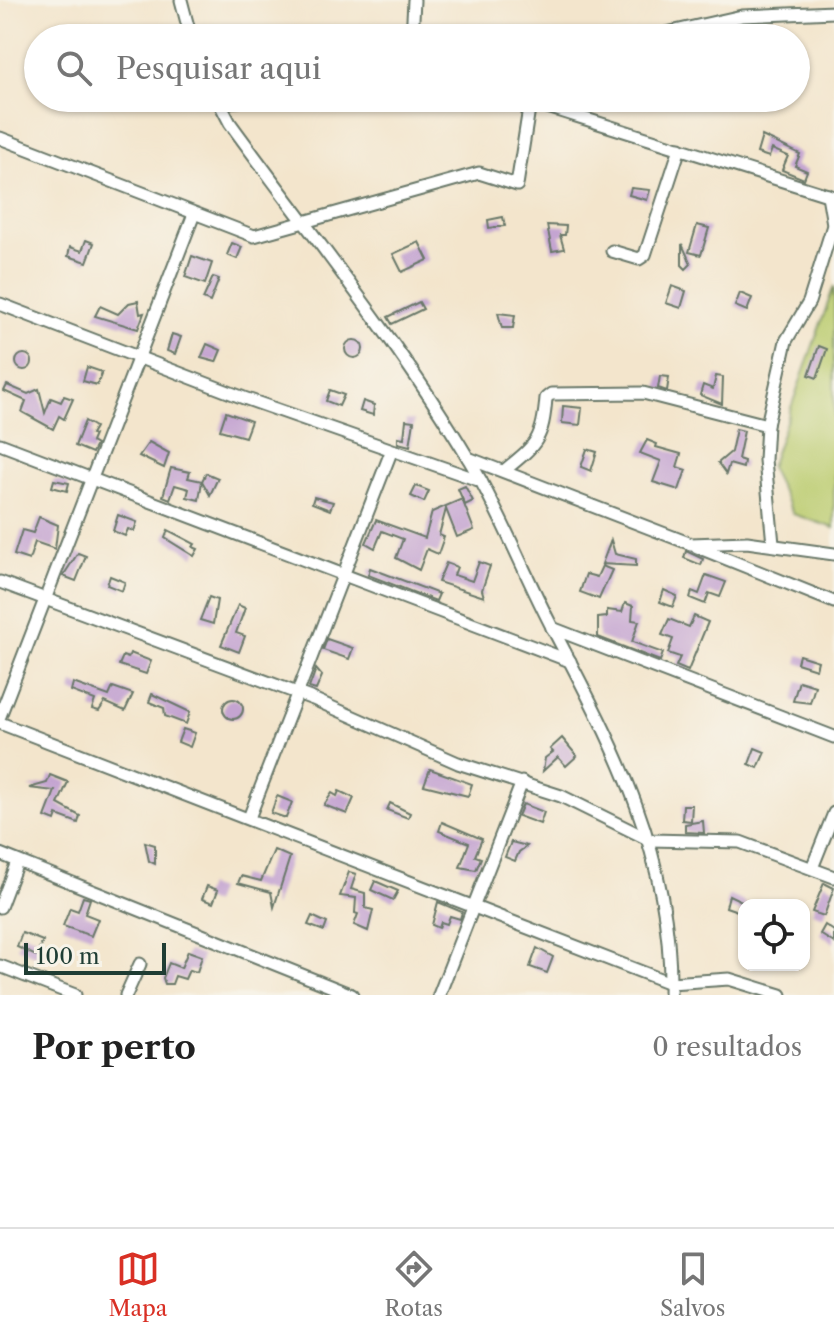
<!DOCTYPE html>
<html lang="pt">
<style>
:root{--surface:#fff;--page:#f2f2f2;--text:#222;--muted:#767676;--line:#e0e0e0;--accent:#d93025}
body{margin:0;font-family:"Libre Caslon Text",serif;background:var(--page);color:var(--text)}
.controls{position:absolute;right:24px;bottom:24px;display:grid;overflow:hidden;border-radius:16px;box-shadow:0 2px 6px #0004}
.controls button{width:72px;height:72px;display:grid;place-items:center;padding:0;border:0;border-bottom:2px solid var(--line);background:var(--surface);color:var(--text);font:40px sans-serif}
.scale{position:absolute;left:24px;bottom:20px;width:142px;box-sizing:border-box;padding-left:8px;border:4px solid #1f3d34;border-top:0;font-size:22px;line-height:28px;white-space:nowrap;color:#1f3d34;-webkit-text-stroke:6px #f7f3e8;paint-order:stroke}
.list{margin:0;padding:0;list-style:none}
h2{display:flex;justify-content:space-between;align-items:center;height:104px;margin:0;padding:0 32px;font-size:34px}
h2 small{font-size:26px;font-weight:400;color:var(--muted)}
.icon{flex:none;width:44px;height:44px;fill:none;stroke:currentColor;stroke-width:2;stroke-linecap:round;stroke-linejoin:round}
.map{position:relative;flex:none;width:834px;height:995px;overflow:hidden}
.search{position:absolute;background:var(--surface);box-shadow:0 2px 6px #0004;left:24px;right:24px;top:24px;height:88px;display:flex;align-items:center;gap:20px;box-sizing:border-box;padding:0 28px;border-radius:44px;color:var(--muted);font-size:30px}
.sheet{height:232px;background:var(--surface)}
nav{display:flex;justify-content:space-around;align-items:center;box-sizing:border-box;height:112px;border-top:2px solid var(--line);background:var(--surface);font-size:22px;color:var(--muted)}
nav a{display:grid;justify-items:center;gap:4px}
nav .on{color:var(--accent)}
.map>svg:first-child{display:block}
</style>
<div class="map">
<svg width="834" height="995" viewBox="0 0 834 995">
<rect width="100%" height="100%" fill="#f7f3e8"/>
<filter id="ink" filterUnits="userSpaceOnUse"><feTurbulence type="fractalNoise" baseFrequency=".0125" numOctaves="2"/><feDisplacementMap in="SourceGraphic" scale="16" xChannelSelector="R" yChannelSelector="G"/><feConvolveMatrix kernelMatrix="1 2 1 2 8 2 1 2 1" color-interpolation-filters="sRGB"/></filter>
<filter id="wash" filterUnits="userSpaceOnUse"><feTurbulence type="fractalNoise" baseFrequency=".006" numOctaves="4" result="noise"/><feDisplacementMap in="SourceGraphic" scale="32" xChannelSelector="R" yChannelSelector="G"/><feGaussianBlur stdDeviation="1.8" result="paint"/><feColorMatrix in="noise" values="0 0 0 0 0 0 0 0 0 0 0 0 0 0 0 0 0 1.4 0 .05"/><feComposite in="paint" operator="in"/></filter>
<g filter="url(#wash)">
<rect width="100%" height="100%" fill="#f3e5cc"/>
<polygon fill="#bbcc6f" stroke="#6d8452" stroke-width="2" points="834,286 834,528 793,514 770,467"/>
<g id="blocks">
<g fill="#c4a4d1">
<polygon points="388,28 389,36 373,38 372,30"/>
<polygon points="762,136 800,154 795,166 807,171 804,179 782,170 788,156 772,149 769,157 757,153"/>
<polygon points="631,188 650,190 647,200 629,195"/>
<polygon points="503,217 505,226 489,228 488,220"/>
<polygon points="547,225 566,226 565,235 560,235 564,249 552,251"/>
<polygon points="697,225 709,228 701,255 689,252"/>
<polygon points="86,240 94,243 87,262 68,256 70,247 82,251"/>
<polygon points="419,242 428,260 402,272 393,254"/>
<polygon points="232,243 242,247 237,259 227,255"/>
<polygon points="682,244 691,264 686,269 682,265"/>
<polygon points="192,256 212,263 205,284 185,277"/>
<polygon points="213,277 219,279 210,302 203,299"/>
<polygon points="672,286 686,291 681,308 666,303"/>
<polygon points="740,293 752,298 747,311 735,306"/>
<polygon points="138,301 140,314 144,313 138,329 95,316 100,306 118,314 129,303"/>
<polygon points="419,302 423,309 392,324 388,317"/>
<polygon points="498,313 515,315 513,328 502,328"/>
<polygon points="172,334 181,337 175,354 167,351"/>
<circle cx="354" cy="349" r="9"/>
<polygon points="207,344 221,350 216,362 201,358"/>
<polygon points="819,346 827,349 817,378 809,375"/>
<circle cx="24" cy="362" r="8"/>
<polygon points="87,367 102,372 97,385 83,381"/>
<polygon points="660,376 669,377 667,391 658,388"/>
<polygon points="716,376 723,377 722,404 700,395 703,385 713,389"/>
<polygon points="7,385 28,394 39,389 45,413 51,398 61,402 64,396 73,399 64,419 59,416 53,429 22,412 26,401 4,391"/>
<polygon points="330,390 344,395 339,406 326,401"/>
<polygon points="363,401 374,405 373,415 360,411"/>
<polygon points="563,406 582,408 580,425 562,423"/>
<polygon points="226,412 251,421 245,437 220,430"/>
<polygon points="406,420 414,421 410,446 398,443 398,437 404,438"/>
<polygon points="85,421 95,427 91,434 94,435 91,442 96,445 92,453 75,446"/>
<polygon points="736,429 744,431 738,459 744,461 743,468 729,464 726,474 718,463 731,452"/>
<polygon points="647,440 657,444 656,447 681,454 677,467 686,470 679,490 653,482 661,461 640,453"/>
<polygon points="149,442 169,453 164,468 139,456"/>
<polygon points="587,449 597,452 591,471 581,467"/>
<polygon points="171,468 190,472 188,478 202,481 199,500 187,497 189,489 175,485 170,499 163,496"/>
<polygon points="206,473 218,478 210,495 202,481"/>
<polygon points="54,480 69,483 67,491 52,487"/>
<polygon points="416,486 429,491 424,502 411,496"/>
<polygon points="465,486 473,501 465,505 458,489"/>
<polygon points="314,497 333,502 330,510 312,503"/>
<polygon points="462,499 474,530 457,537 446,509 439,535 444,537 438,554 427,549 419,570 396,558 403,539 382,531 375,548 366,543 376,520 425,538 432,512"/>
<polygon points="118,515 137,522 134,531 128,529 125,536 113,531"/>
<polygon points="39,517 58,525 55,549 35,542 29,560 14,555 22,530 33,533"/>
<polygon points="168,530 195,544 193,547 198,549 194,556 165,538"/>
<polygon points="611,540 615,554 636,559 636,566 602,564"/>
<polygon points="686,551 703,559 701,565 684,558"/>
<polygon points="78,553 86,556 76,581 63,576"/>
<polygon points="479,562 490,566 482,590 484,597 438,582 446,563 457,567 454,575 472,581"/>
<polygon points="602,566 612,570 599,599 580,592 586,574 597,577"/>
<polygon points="370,568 439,594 436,601 368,575"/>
<polygon points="706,575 726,582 720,597 709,593 705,604 690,598 692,591 699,594"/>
<polygon points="110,576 125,582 122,591 107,585"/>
<polygon points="664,590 677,596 673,607 660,602"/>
<polygon points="209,597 217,600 213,624 200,620"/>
<polygon points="625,603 633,606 632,620 639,621 632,642 663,653 660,661 598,637 598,618 607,617 607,610 622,612"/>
<polygon points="238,605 245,608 236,633 245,636 239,652 221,645"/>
<polygon points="694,616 708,622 688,671 676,666 680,657 668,653 673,639 662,635 669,619 689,627"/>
<polygon points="327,639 353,648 349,659 323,650"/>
<polygon points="130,653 151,661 146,674 119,665 123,656 128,658"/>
<polygon points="799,655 818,661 816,669 797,663"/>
<polygon points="316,669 322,676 316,690 309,688"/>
<polygon points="799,681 815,686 810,703 793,701"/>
<polygon points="73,683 109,696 113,687 133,694 125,711 105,702 99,711 92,709 95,700 71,691"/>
<polygon points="152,694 190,712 186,724 165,716 164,708 149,702"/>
<circle cx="233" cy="709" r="10"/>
<polygon points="183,729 195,733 190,747 178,742"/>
<polygon points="562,738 577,756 566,766 558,757 543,771 545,758 553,752 550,749"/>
<polygon points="755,748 765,752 758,768 749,764"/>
<polygon points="430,769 472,784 468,796 424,785"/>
<polygon points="50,775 68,782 58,804 80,816 78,823 57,815 55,821 45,817 55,791 29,788 47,783"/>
<polygon points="339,791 354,798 347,814 324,805 332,793 337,796"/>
<polygon points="277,796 292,802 286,818 271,813"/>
<polygon points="390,803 410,813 408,818 387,810"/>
<polygon points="523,804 544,812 540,824 518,816"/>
<polygon points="683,805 692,805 691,821 682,820"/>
<polygon points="703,821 704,833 685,832 685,824"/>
<polygon points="442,822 482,839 475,856 481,858 476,870 460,867 469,843 439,831"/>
<polygon points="145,842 155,845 155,864 149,861"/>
<polygon points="511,842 527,846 519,852 515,861 505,857"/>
<polygon points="274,850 290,857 274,907 271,892 238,883 241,876 261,881"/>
<polygon points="349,872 356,874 351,889 365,893 365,908 373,910 368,931 354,925 358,914 355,913 356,898 340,896"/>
<polygon points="375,881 398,891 393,900 371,890"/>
<polygon points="824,883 834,888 824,916 812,912"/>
<polygon points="207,886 218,890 213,903 202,899"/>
<polygon points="729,895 746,903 743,913 726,907"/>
<polygon points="83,897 90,899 85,914 98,919 91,936 63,926 70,908 78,911"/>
<polygon points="438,902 462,912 460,919 450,916 447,924 441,922 439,928 432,925"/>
<polygon points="312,916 327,923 324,931 308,925"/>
<polygon points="825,925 834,931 834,943 820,934"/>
<polygon points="22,933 43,941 36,956 17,947"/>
<polygon points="537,948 553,957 547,973 530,967"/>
<polygon points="188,951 202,956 197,972 189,970 185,979 175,976 172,984 165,984 163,978 169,963 181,968"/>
</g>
</g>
</g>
<g filter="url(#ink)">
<use href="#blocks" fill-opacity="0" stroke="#697869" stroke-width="2"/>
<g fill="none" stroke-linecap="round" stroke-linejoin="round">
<g stroke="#697869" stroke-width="15">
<g id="minor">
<polyline points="181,0 191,38"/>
<polyline points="412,38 414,0"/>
<polyline points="644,38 742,16 834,12"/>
<path d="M217 98 230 123C310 233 398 341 468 458 501 513 524 574 554 631 616 749 673 858 670 995"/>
<polyline points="519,98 834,197"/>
<polyline points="219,103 265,98"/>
<polyline points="0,138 254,236 479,173 517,185 530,102"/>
<polyline points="828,195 833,224"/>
<polyline points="612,251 639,259 645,255 680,148"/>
<polyline points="0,304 244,398 481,481"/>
<polyline points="0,444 570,661"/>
<polyline points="468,458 691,544 747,542 834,554"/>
<path d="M505 470C537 444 543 439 546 398L551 394 643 393 767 425"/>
<polyline points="773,544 765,460 767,425 786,341 809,302 834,222"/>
<polyline points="697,547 834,602"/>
<polyline points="0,582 313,699 458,763 561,796 650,840 740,842 834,877"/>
<polyline points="552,628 834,737"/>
<polyline points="0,716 194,214"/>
<polyline points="0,723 670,983 729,979 781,995"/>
<polyline points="249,818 391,452"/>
<polyline points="0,854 352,995"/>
<polyline points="812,868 834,813"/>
<polyline points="0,907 17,862"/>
<polyline points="0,966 75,995"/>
<polyline points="126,995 140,964"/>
<polyline points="439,995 522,782"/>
</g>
</g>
<use href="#minor" stroke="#fff" stroke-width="11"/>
</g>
</g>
</svg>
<div class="controls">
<button><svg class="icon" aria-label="locate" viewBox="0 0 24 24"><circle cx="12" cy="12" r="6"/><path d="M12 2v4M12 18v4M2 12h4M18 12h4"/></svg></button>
</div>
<div class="scale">100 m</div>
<div class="search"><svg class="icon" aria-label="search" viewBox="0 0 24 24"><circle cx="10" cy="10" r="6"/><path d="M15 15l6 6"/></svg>Pesquisar aqui</div>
</div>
<section class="sheet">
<h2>Por perto<small>0 resultados</small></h2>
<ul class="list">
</ul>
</section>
<nav>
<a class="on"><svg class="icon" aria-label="map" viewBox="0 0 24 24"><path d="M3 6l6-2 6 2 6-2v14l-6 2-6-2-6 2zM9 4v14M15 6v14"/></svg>Mapa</a>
<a><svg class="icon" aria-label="directions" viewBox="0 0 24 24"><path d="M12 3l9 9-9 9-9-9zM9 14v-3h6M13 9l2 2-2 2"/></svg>Rotas</a>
<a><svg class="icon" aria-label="saved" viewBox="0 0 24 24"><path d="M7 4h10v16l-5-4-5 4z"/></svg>Salvos</a>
</nav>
